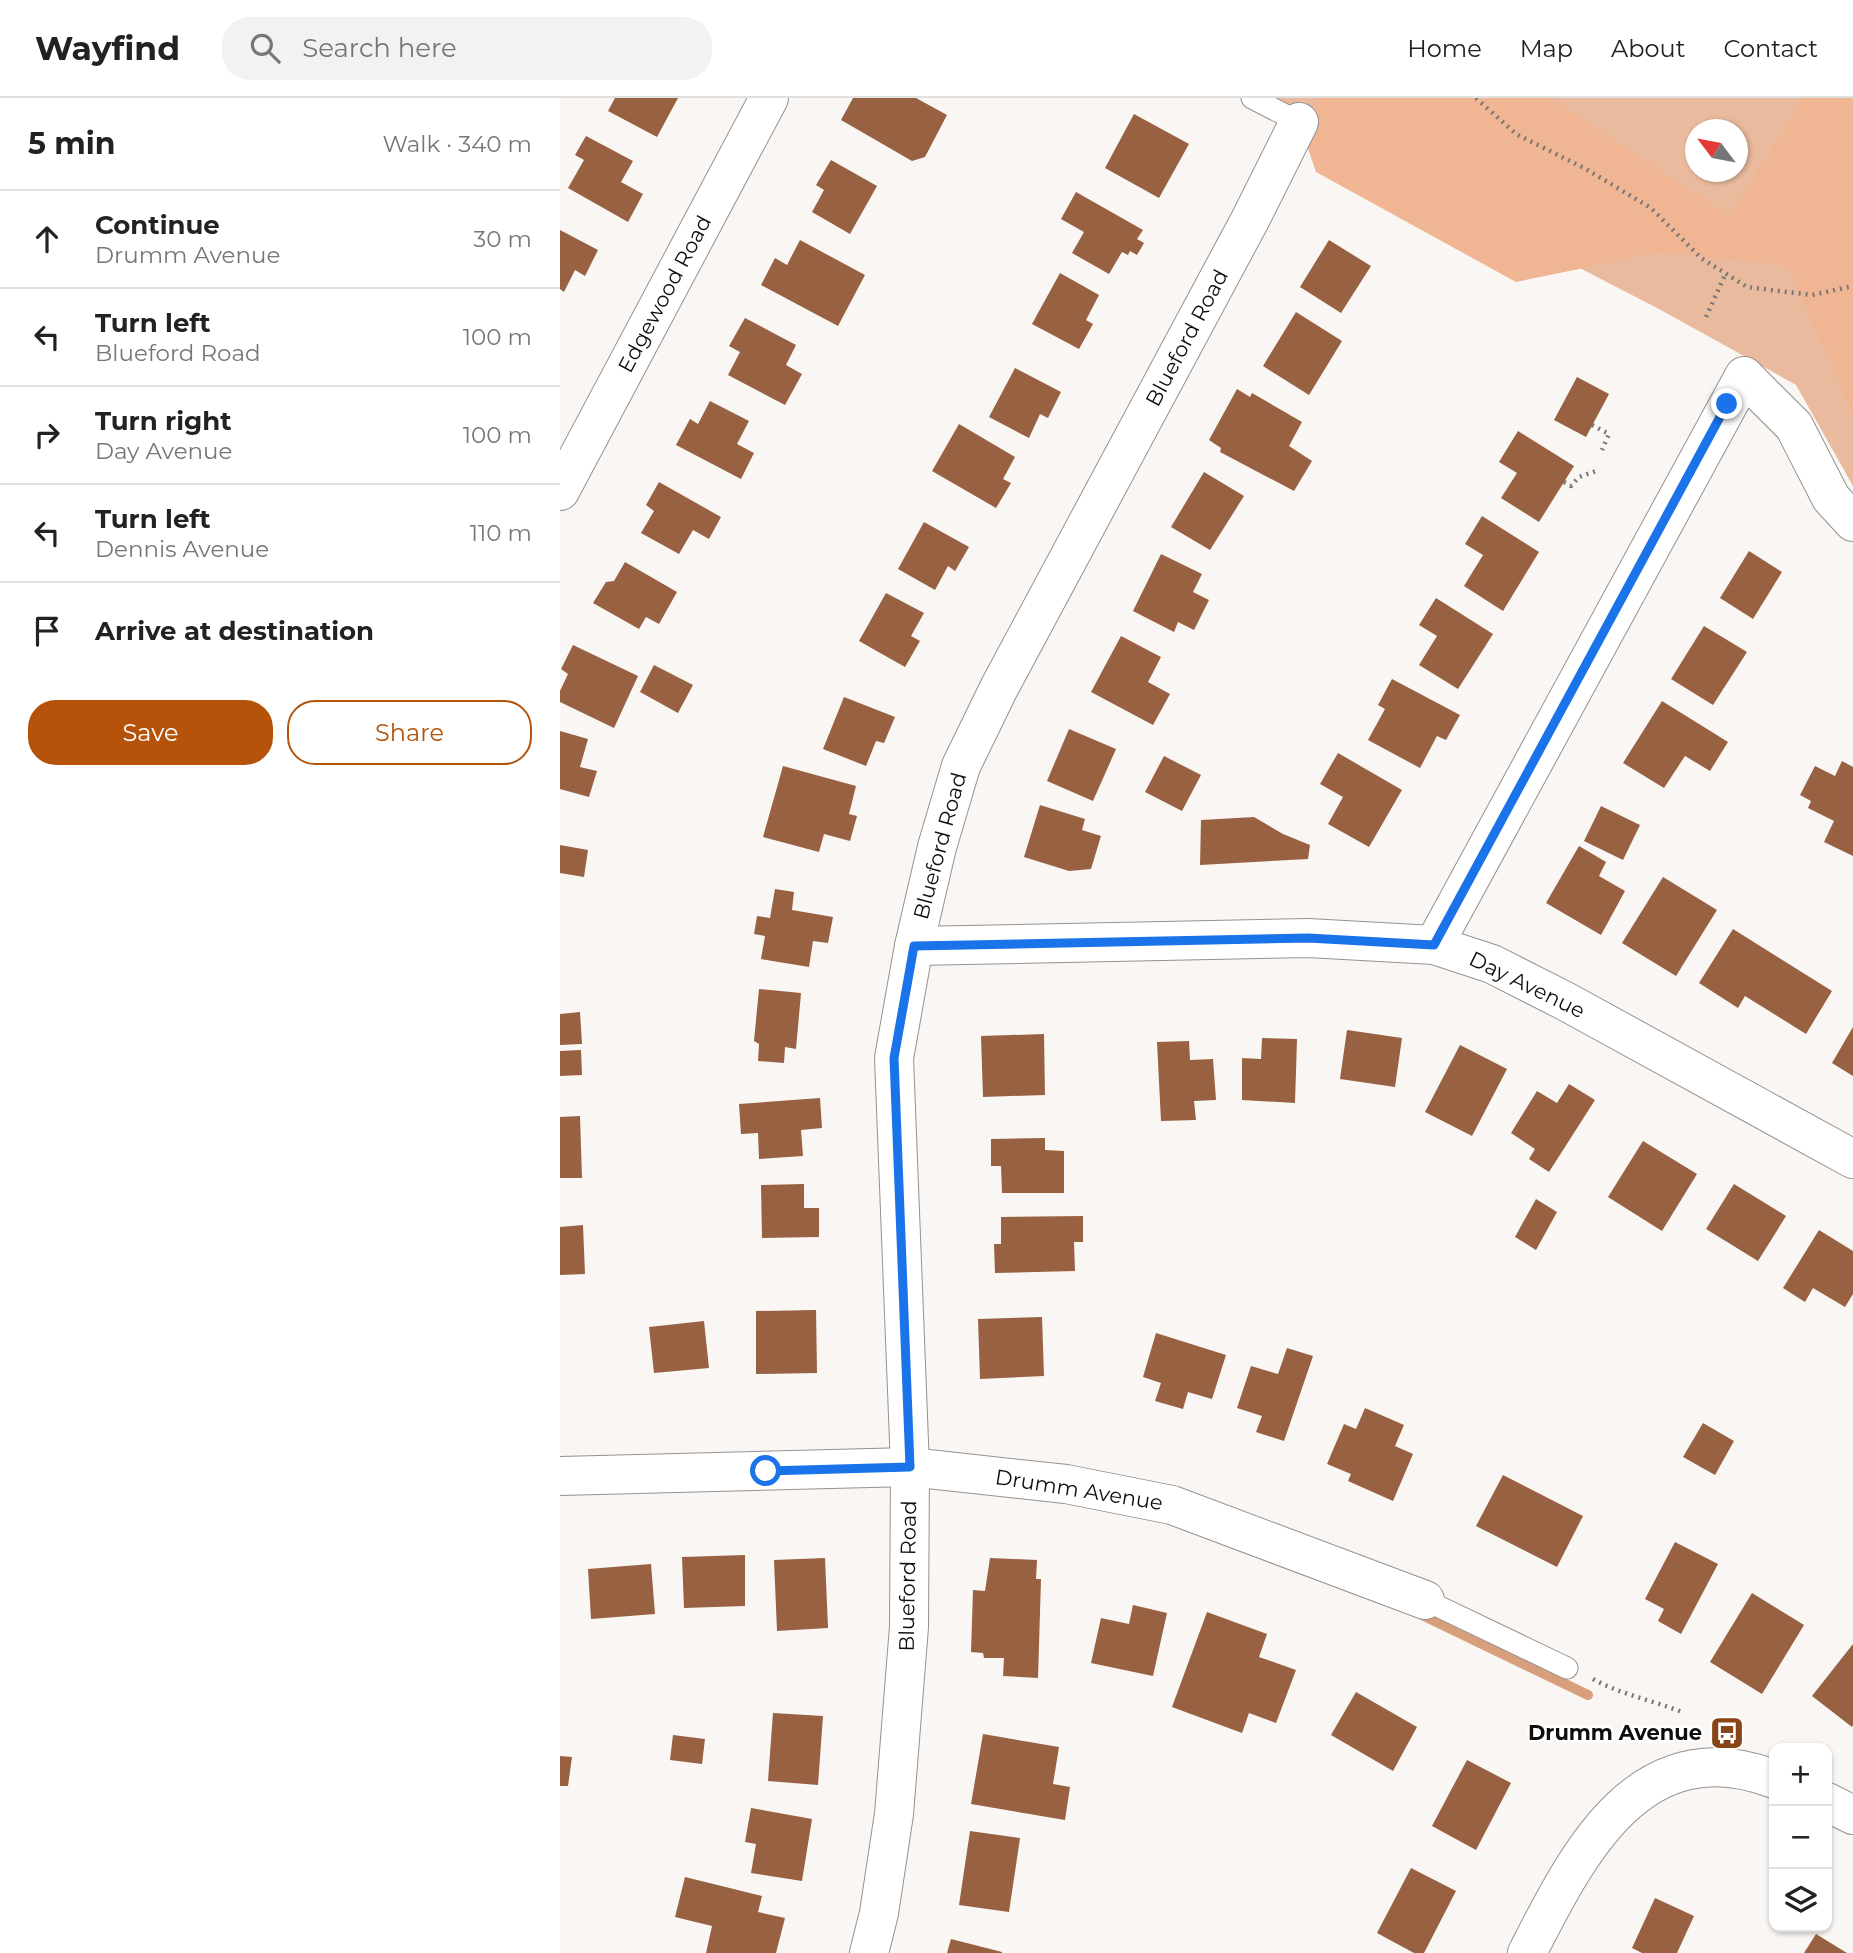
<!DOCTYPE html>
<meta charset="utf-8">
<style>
:root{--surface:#fff;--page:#f2f2f2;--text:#222;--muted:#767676;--line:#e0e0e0;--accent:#b45309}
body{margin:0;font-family:Montserrat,sans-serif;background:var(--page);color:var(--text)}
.controls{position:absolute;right:21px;bottom:21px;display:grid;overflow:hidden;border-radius:14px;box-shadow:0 2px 5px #0004}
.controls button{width:63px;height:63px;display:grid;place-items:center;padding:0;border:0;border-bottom:2px solid var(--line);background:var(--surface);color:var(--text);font:35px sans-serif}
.compass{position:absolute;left:1125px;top:21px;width:63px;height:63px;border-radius:50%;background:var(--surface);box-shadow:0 2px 5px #0004;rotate:302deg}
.stop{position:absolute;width:21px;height:21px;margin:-16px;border:5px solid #1a73e8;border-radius:50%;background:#fff}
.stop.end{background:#1a73e8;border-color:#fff;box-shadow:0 2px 7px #0008}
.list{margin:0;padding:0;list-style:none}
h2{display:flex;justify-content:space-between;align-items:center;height:91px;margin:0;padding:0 28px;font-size:30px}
h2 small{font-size:23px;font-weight:400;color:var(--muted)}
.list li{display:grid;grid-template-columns:46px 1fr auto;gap:21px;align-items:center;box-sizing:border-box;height:98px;padding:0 28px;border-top:2px solid var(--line)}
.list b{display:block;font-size:26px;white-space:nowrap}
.list p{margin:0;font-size:23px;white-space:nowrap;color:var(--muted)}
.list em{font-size:23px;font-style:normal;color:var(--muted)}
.actions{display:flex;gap:14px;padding:21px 28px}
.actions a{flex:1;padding:16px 0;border:2px solid var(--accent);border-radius:28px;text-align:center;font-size:24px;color:var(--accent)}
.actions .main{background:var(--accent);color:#fff}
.icon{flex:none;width:38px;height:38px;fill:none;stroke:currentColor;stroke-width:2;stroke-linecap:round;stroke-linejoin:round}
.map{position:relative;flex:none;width:1293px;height:1855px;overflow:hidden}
header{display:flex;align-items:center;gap:42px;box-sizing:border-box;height:98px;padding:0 35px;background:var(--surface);border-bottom:2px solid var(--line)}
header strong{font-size:33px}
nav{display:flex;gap:38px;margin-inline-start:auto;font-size:24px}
.search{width:490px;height:63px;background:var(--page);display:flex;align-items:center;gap:18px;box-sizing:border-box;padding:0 24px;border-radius:28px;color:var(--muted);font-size:26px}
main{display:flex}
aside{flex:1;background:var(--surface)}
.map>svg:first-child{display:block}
</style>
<header>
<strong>Wayfind</strong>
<div class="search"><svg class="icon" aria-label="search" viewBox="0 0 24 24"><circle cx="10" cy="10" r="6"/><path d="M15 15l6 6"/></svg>Search here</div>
<nav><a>Home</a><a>Map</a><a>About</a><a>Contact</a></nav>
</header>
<main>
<aside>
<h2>5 min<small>Walk · 340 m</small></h2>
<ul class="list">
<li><svg class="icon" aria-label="ahead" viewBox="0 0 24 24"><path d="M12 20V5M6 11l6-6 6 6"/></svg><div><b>Continue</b><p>Drumm Avenue</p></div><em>30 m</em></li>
<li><svg class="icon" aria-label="left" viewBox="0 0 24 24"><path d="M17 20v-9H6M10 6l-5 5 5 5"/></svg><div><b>Turn left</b><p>Blueford Road</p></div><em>100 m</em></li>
<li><svg class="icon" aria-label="right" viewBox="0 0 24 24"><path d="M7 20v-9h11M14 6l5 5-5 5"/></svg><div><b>Turn right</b><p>Day Avenue</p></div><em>100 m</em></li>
<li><svg class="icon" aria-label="left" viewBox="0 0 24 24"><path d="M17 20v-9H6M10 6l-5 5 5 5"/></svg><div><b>Turn left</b><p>Dennis Avenue</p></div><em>110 m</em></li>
<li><svg class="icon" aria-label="arrive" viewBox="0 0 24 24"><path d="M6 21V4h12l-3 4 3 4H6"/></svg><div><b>Arrive at destination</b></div></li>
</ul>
<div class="actions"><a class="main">Save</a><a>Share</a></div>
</aside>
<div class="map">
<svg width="1293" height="1855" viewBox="0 0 1293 1855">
<rect width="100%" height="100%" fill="#f9f6f4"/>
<path fill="#eaba9e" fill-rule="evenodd" d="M690 0H1293V388L1236 287 1099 211ZM1136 32H1178V74H1136Z"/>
<polygon fill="#f0b593" points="759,0 990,0 1169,117 1244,0 1293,0 1293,317 1227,168 1102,154 956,184 756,74 739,24"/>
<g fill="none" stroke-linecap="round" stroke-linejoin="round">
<polyline stroke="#d89f7d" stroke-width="10" points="864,1518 1028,1597"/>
</g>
<g fill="#976142">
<polygon points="55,0 118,0 97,39 48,13"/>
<polygon points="293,0 356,0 387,17 365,59 352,63 281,22"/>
<polygon points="574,16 629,46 599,100 545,70"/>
<polygon points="26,38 73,63 61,84 83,96 68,124 8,90 24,62 15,57"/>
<polygon points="271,62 317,88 290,136 252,114 264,92 256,87"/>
<polygon points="516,94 583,132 577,141 584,145 577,157 570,153 568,157 562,154 549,176 512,155 524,134 501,121"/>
<polygon points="0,132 38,152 25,178 15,172 4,194 0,191"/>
<polygon points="240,142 305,177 278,228 201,187 215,160 227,167"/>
<polygon points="769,142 811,168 781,215 740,189"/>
<polygon points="500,175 539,197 526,222 533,226 519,251 472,226"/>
<polygon points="736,214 782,243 749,297 703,268"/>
<polygon points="185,220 236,247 226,267 242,276 225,307 168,277 180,254 169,248"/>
<polygon points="455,270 501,294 488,320 480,316 469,340 429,319"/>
<polygon points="1017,279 1049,296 1026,339 994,322"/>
<polygon points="677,291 690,299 692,295 742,324 729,348 752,363 734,393 660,354 661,350 649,342"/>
<polygon points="150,303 189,323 177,346 194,355 181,381 116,347 130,321 138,326"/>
<polygon points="399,326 455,359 443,381 451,385 436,410 372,373"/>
<polygon points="958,333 1014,368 979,424 941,400 957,375 939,364"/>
<polygon points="644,374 684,398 650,452 611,429"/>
<polygon points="99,384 161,419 149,441 133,432 119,456 81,435 94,413 86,407"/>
<polygon points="922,418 979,454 943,513 904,488 923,457 905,446"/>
<polygon points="364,424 409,449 395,473 388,468 375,492 338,471"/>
<polygon points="1189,453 1222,474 1193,521 1160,500"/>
<polygon points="601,456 642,476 633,494 649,502 634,532 618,524 614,534 573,513"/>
<polygon points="65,464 117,494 99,526 86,519 79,531 33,505 46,484 54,483"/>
<polygon points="326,495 364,515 351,538 360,543 345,569 299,543"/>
<polygon points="876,500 933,536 898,591 859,567 877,538 859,527"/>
<polygon points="1144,528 1187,554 1153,607 1111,581"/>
<polygon points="561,538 601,559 588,584 610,596 593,627 531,594"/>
<polygon points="13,547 78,578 54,630 0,604 0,593 8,576 1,571"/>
<polygon points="94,567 133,587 118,615 80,594"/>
<polygon points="832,581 900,617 886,642 877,638 860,670 808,642 825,611 818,607"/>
<polygon points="284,599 335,619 324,645 316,643 306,668 263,651"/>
<polygon points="1102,603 1168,644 1150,673 1125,658 1104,690 1063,665"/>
<polygon points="509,631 556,651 533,703 487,683"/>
<polygon points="0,633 28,641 20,669 37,673 29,699 0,691"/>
<polygon points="778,655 842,692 809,749 768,726 783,699 760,686"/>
<polygon points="604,658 641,677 622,713 585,694"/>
<polygon points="1282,663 1293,669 1293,758 1264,744 1274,723 1248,710 1251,703 1240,697 1255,668 1275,678"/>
<polygon points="223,668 296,688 289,716 297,718 290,743 264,736 259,754 203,739"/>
<polygon points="480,707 525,721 522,732 541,738 531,771 509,773 464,759"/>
<polygon points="1041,708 1080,727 1063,762 1024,743"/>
<polygon points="694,719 723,736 750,747 748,761 640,767 641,722"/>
<polygon points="0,747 28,752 24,779 0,775"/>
<polygon points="1019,748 1046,764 1039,778 1065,793 1041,837 986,805"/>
<polygon points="1103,779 1157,812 1116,878 1062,845"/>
<polygon points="215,791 234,794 232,812 273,819 268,845 253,843 249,869 201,861 205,838 194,836 197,818 210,820"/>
<polygon points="1173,831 1272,893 1246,936 1185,898 1178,910 1139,885"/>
<polygon points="199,891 241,895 236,951 225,949 224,965 198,963 199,946 194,943"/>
<polygon points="20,914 22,946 0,947 0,916"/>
<polygon points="1293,929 1293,978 1272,965"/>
<polygon points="787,932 842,940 835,989 780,981"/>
<polygon points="484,936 485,997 423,999 421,938"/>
<polygon points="702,940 737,941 735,1005 682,1002 682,960 701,961"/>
<polygon points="629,943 630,962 653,961 656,1002 634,1003 636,1022 601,1023 597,944"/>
<polygon points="900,947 947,971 912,1038 865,1014"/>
<polygon points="21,952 22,977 0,978 0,953"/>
<polygon points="1009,986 1035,1002 989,1074 969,1061 975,1051 951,1035 977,993 997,1005"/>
<polygon points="260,1000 262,1030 241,1032 243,1058 199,1061 198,1035 181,1036 179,1006"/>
<polygon points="20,1018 22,1080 0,1080 0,1019"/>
<polygon points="485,1040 485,1052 504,1053 504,1095 442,1095 441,1068 431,1068 431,1041"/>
<polygon points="1083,1043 1137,1076 1102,1133 1048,1099"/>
<polygon points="244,1086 244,1110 259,1110 259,1139 202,1140 201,1087"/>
<polygon points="1174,1086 1226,1118 1198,1163 1146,1131"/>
<polygon points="976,1101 997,1114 976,1152 955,1139"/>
<polygon points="523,1118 523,1144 514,1144 515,1173 435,1175 434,1146 441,1146 441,1119"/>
<polygon points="23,1127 25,1176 0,1177 0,1129"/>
<polygon points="1259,1132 1293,1153 1293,1196 1285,1209 1253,1190 1245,1204 1223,1190"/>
<polygon points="256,1212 257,1275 196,1276 196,1213"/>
<polygon points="482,1219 484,1278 420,1281 418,1221"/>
<polygon points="144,1223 149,1270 94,1275 89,1229"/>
<polygon points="596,1235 666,1257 652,1301 628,1294 623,1311 595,1303 601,1285 583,1279"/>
<polygon points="727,1250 753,1258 724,1343 696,1334 702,1318 677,1310 691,1268 718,1276"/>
<polygon points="805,1310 844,1327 835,1348 853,1356 833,1403 788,1383 791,1376 767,1366 784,1326 796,1331"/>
<polygon points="1143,1325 1174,1343 1155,1377 1123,1359"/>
<polygon points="943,1377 1023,1418 997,1469 916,1428"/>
<polygon points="1115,1444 1158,1466 1121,1536 1098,1523 1104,1511 1085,1501"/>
<polygon points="185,1457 185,1508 124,1510 122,1459"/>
<polygon points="265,1460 268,1530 217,1533 214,1462"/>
<polygon points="430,1460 477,1462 476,1481 481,1481 478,1580 443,1578 444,1560 424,1560 423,1555 411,1554 413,1492 425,1493"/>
<polygon points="91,1466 95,1516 31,1521 28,1471"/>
<polygon points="1192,1495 1244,1527 1202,1596 1150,1564"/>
<polygon points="573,1507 607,1515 593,1578 531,1565 541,1520 569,1526"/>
<polygon points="647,1514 707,1536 699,1559 736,1572 716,1625 689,1615 682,1635 612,1609"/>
<polygon points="1293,1546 1293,1627 1292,1629 1252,1598"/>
<polygon points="796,1594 857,1629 833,1673 771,1637"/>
<polygon points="213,1615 263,1618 258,1687 208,1683"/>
<polygon points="423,1636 499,1649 493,1686 510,1689 505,1722 411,1706"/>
<polygon points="113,1637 145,1641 142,1666 110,1662"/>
<polygon points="0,1658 12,1659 8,1688 0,1688"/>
<polygon points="907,1662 951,1685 916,1752 872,1728"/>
<polygon points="191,1710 252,1721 242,1783 191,1775 196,1746 185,1744"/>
<polygon points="410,1733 460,1740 449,1814 399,1807"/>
<polygon points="851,1770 896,1793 864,1855 854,1855 817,1835"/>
<polygon points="125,1779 202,1798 198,1814 225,1820 216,1855 146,1855 152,1828 115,1819"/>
<polygon points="1095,1800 1134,1818 1117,1855 1082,1855 1072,1850"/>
<polygon points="1256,1836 1287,1855 1244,1855"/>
<polygon points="391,1841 442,1854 442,1855 387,1855"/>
</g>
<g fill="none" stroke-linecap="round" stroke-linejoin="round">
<g stroke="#959290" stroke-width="23">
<g id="service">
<polyline points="692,0 739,24"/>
<polyline points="865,1502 1007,1570"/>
</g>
</g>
<g stroke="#959290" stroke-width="40">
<g id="minor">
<polyline points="0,393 209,0"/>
<polyline points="874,847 1184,278 1234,328 1271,400 1293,424"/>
<polyline points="354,848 748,840 874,847 932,866 1005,903 1293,1061"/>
<polyline points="0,1378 350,1369 506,1386 612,1407 865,1502"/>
<polyline points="309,1855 319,1815 334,1716 349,1529 350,1369 334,960 354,848 377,749 401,668 439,590 691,120 739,24"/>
</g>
</g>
<g stroke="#959290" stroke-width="40">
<g id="secondary">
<polyline points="1267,1704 1293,1717"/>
<path d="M967 1855C1018 1755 1080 1630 1214 1681"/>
</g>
</g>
<g stroke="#797775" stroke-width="4.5" stroke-dasharray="2 5" stroke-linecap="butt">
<polyline points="916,0 956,36 1026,71 1091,110 1141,160 1187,189 1252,197 1293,188"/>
<polyline points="1146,219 1165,177"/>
<polyline points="1032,327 1049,336 1042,352"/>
<polyline points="1004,384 1011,388 1019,379 1036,373"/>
<path d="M1033 1581C1062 1597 1092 1602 1122 1614"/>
</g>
<use href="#service" stroke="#fff" stroke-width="21"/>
<use href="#minor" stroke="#fff" stroke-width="38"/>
<use href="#secondary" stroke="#fff" stroke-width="38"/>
</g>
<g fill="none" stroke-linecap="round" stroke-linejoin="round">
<polyline stroke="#1a73e8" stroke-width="9" points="206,1373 350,1369 334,960 354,848 748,840 874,847 1167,306"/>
</g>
<defs>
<g id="bus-square" transform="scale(1.75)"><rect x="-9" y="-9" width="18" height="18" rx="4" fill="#884517" stroke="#fff"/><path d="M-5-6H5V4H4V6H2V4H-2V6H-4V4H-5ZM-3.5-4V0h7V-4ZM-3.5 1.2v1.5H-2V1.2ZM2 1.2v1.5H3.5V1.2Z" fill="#fff"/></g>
</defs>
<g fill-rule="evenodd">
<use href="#bus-square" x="1167" y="1635"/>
</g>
<g text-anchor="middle" stroke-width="5" stroke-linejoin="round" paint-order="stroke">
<g font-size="21" fill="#0f0e0d" stroke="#fff">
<text transform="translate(105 196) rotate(-62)" y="7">Edgewood Road</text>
<text transform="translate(627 240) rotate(-62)" y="7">Blueford Road</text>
<text transform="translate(380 748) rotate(-75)" y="7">Blueford Road</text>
<text transform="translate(967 887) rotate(26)" y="7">Day Avenue</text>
<text transform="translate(519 1392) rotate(9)" y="7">Drumm Avenue</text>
<text transform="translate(348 1478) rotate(-89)" y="7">Blueford Road</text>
</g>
<g font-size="21" font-weight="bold" fill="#0f0e0d" stroke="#fff" text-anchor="end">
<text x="1142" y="1642">Drumm Avenue</text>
</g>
</g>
</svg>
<div class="controls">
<button>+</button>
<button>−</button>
<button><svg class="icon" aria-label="layers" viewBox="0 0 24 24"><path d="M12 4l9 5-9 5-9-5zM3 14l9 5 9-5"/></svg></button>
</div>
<svg class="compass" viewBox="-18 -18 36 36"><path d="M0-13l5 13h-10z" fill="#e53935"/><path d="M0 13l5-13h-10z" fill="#767676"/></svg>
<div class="stop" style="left:206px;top:1373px"></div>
<div class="stop end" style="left:1167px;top:306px"></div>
</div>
</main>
